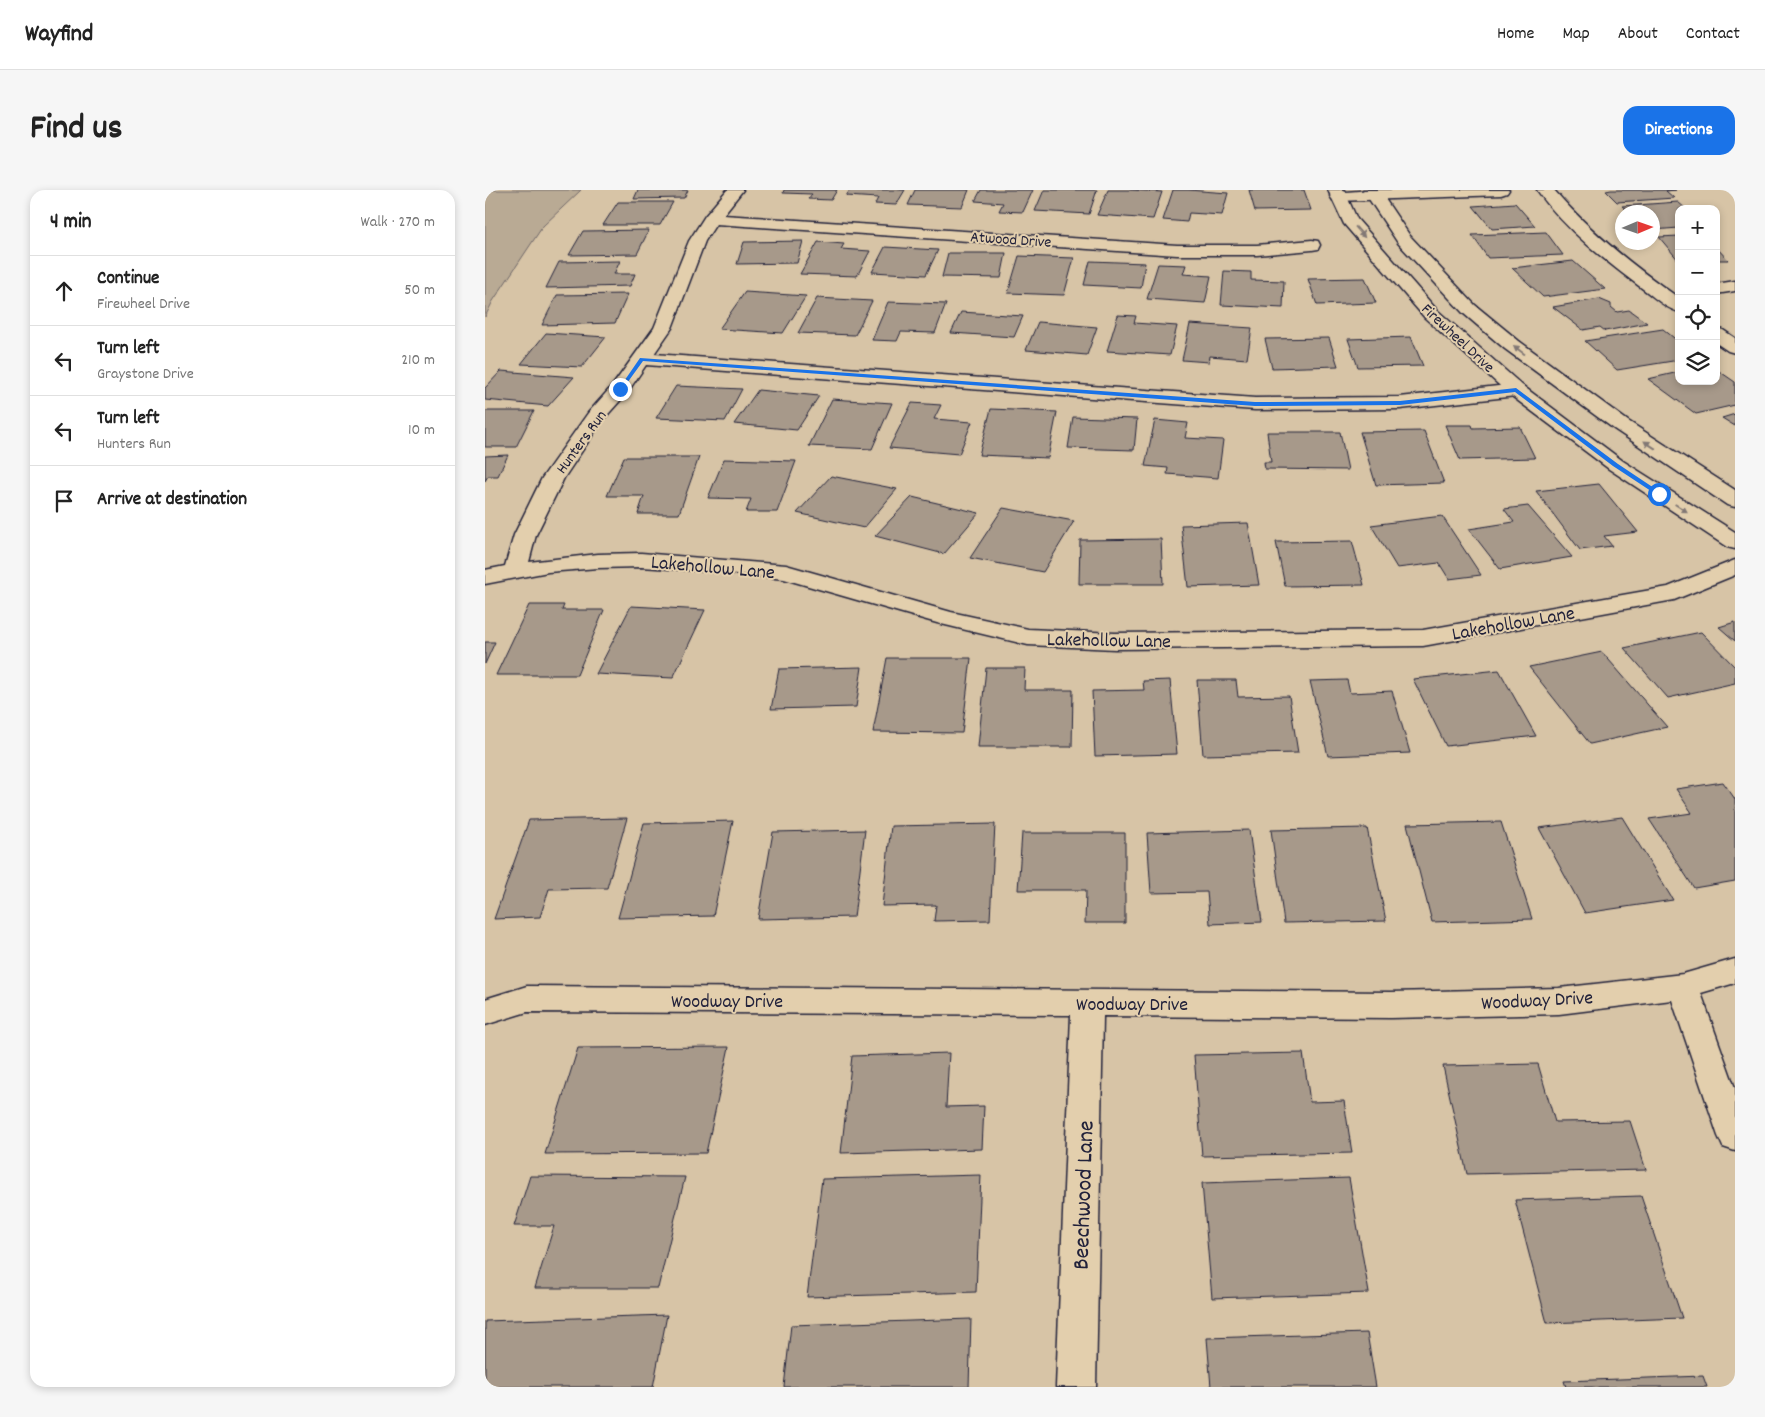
<!DOCTYPE html>
<meta charset="utf-8">
<style>
:root{--surface:#fff;--page:#f6f6f6;--text:#222;--muted:#767676;--line:#e0e0e0;--accent:#1a73e8}
body{margin:0;font-family:Dekko,sans-serif;background:var(--page);color:var(--text)}
.controls{position:absolute;right:15px;top:15px;display:grid;overflow:hidden;border-radius:10px;box-shadow:0 2px 8px #0003}
.controls button{width:45px;height:45px;display:grid;place-items:center;padding:0;border:0;border-bottom:1px solid var(--line);background:var(--surface);color:var(--text);font:25px sans-serif}
.compass{position:absolute;left:1130px;top:15px;width:45px;height:45px;border-radius:50%;background:var(--surface);box-shadow:0 2px 8px #0003;rotate:88deg}
.stop{position:absolute;width:15px;height:15px;margin:-11px;border:4px solid #1a73e8;border-radius:50%;background:#fff}
.stop.end{background:#1a73e8;border-color:#fff;box-shadow:0 1px 5px #0008}
.list{margin:0;padding:0;list-style:none}
h2{display:flex;justify-content:space-between;align-items:center;height:65px;margin:0;padding:0 20px;font-size:21px}
h2 small{font-size:16px;font-weight:400;color:var(--muted)}
.list li{display:grid;grid-template-columns:32px 1fr auto;gap:15px;align-items:center;box-sizing:border-box;height:70px;padding:0 20px;border-top:1px solid var(--line)}
.list b{display:block;font-size:19px;white-space:nowrap}
.list p{margin:0;font-size:16px;white-space:nowrap;color:var(--muted)}
.list em{font-size:16px;font-style:normal;color:var(--muted)}
.icon{flex:none;width:28px;height:28px;fill:none;stroke:currentColor;stroke-width:2;stroke-linecap:round;stroke-linejoin:round}
.map{position:relative;flex:none;width:1250px;height:1197px;overflow:hidden;border-radius:15px}
header{display:flex;align-items:center;gap:30px;box-sizing:border-box;height:70px;padding:0 25px;background:var(--surface);border-bottom:1px solid var(--line)}
header strong{font-size:24px}
nav{display:flex;gap:28px;margin-inline-start:auto;font-size:18px}
.intro{display:flex;align-items:center;justify-content:space-between;box-sizing:border-box;height:120px;padding:0 30px}
h1{margin:0;font-size:35px}
.button{padding:12px 22px;border-radius:15px;background:var(--accent);color:#fff;font-size:18px;font-weight:700}
main{display:flex;gap:30px;padding:0 30px}
aside{flex:1;background:var(--surface);border-radius:15px;box-shadow:0 2px 8px #0003}
.map>svg:first-child{display:block}
</style>
<header>
<strong>Wayfind</strong>
<nav><a>Home</a><a>Map</a><a>About</a><a>Contact</a></nav>
</header>
<div class="intro"><h1>Find us</h1><a class="button">Directions</a></div>
<main>
<aside>
<h2>4 min<small>Walk · 270 m</small></h2>
<ul class="list">
<li><svg class="icon" aria-label="ahead" viewBox="0 0 24 24"><path d="M12 20V5M6 11l6-6 6 6"/></svg><div><b>Continue</b><p>Firewheel Drive</p></div><em>50 m</em></li>
<li><svg class="icon" aria-label="left" viewBox="0 0 24 24"><path d="M17 20v-9H6M10 6l-5 5 5 5"/></svg><div><b>Turn left</b><p>Graystone Drive</p></div><em>210 m</em></li>
<li><svg class="icon" aria-label="left" viewBox="0 0 24 24"><path d="M17 20v-9H6M10 6l-5 5 5 5"/></svg><div><b>Turn left</b><p>Hunters Run</p></div><em>10 m</em></li>
<li><svg class="icon" aria-label="arrive" viewBox="0 0 24 24"><path d="M6 21V4h12l-3 4 3 4H6"/></svg><div><b>Arrive at destination</b></div></li>
</ul>
</aside>
<div class="map">
<svg width="1250" height="1197" viewBox="0 0 1250 1197">
<rect width="100%" height="100%" fill="#d7c4a6"/>
<filter id="ink" filterUnits="userSpaceOnUse"><feTurbulence type="fractalNoise" baseFrequency=".02" numOctaves="2"/><feDisplacementMap in="SourceGraphic" scale="10" xChannelSelector="R" yChannelSelector="G"/><feConvolveMatrix kernelMatrix="1 2 1 2 8 2 1 2 1" color-interpolation-filters="sRGB"/></filter>
<g filter="url(#ink)">
<polygon fill="#b9aa94" stroke="#6e6668" points="0,0 96,0 58,36 8,111 0,127"/>
<g fill="#a7998a" stroke="#22223b">
<polygon points="153,0 203,0 199,8 149,9"/>
<polygon points="299,0 352,0 346,10 323,9 327,4 298,3"/>
<polygon points="365,0 420,0 411,15 390,14 393,8 361,6"/>
<polygon points="430,0 484,0 477,17 423,15"/>
<polygon points="496,0 548,0 538,22 514,21 518,13 490,11"/>
<polygon points="559,0 612,0 604,24 550,21"/>
<polygon points="623,0 645,0 677,2 668,29 612,25"/>
<polygon points="688,0 703,0 743,3 737,25 704,23 702,32 678,30"/>
<polygon points="764,0 819,0 826,20 770,21"/>
<polygon points="1126,0 1191,0 1181,1 1189,8 1132,12 1121,1"/>
<polygon points="133,12 188,12 175,35 118,35"/>
<polygon points="1193,12 1201,19 1194,19 1194,38 1168,40 1168,22 1144,22 1137,16"/>
<polygon points="1030,13 1050,36 1007,39 988,16"/>
<polygon points="164,40 152,64 84,65 98,41"/>
<polygon points="1061,42 1078,65 1003,68 987,45"/>
<polygon points="1194,46 1194,71 1174,47"/>
<polygon points="318,51 312,73 252,74 259,52"/>
<polygon points="333,52 359,54 356,59 385,61 372,86 315,84"/>
<polygon points="400,57 453,60 441,85 387,82"/>
<polygon points="1231,57 1243,70 1231,70"/>
<polygon points="463,63 521,63 516,88 457,87"/>
<polygon points="534,66 589,68 579,105 523,103"/>
<polygon points="135,71 129,84 150,84 145,96 61,98 74,72"/>
<polygon points="605,71 660,73 656,98 599,95"/>
<polygon points="1088,71 1120,99 1058,107 1027,78"/>
<polygon points="673,74 701,75 698,84 726,86 720,113 662,109"/>
<polygon points="739,81 766,82 766,90 799,91 798,118 736,115"/>
<polygon points="880,88 891,113 832,115 823,89"/>
<polygon points="260,102 321,106 298,143 234,139"/>
<polygon points="143,104 130,133 57,135 72,105"/>
<polygon points="332,108 387,111 370,145 313,143"/>
<polygon points="1114,109 1126,114 1126,117 1132,122 1144,120 1162,133 1120,141 1115,137 1098,140 1068,117"/>
<polygon points="403,112 461,114 450,143 416,142 412,151 387,150"/>
<polygon points="476,122 538,126 529,147 466,143"/>
<polygon points="633,125 651,126 649,133 692,136 685,165 622,161"/>
<polygon points="553,132 612,137 602,165 541,160"/>
<polygon points="705,134 767,138 762,169 725,166 724,172 697,170"/>
<polygon points="1178,139 1194,152 1194,170 1132,180 1100,151"/>
<polygon points="61,143 121,147 97,177 36,174"/>
<polygon points="926,147 938,176 873,177 863,149"/>
<polygon points="844,148 853,176 787,178 780,149"/>
<polygon points="1231,179 1250,192 1250,215 1211,224 1163,189 1194,182 1194,191 1231,191"/>
<polygon points="16,181 89,187 63,216 0,210 0,198"/>
<polygon points="191,196 257,199 240,231 171,228"/>
<polygon points="273,200 334,206 312,240 249,234"/>
<polygon points="347,209 407,213 387,259 324,256"/>
<polygon points="427,213 456,215 449,229 487,232 474,264 404,258"/>
<polygon points="506,219 572,222 563,268 494,265"/>
<polygon points="0,221 49,221 31,257 0,257"/>
<polygon points="1250,224 1250,236 1237,228"/>
<polygon points="588,227 652,229 649,260 583,258"/>
<polygon points="670,230 703,233 700,248 738,250 733,288 682,284 683,278 660,276"/>
<polygon points="960,235 987,235 988,238 1035,237 1050,268 975,270"/>
<polygon points="939,241 959,293 891,295 875,242"/>
<polygon points="782,242 855,242 863,280 780,279 779,272 786,272"/>
<polygon points="23,265 13,286 3,286 0,291 0,266"/>
<polygon points="139,267 214,267 194,324 153,324 159,306 122,306"/>
<polygon points="239,269 311,271 292,322 261,322 266,309 223,308"/>
<polygon points="346,286 412,299 379,338 312,323"/>
<polygon points="1114,294 1153,342 1119,346 1127,356 1095,360 1051,301"/>
<polygon points="427,307 494,323 459,364 390,346"/>
<polygon points="1043,316 1087,367 1015,379 984,339 1029,332 1019,319"/>
<polygon points="518,318 589,331 558,382 485,368"/>
<polygon points="957,326 996,385 964,389 954,373 912,378 886,335"/>
<polygon points="763,333 774,395 703,397 696,335"/>
<polygon points="676,349 678,394 594,394 595,350"/>
<polygon points="867,351 879,395 800,396 791,352"/>
<polygon points="44,415 79,415 77,420 119,420 92,485 11,485"/>
<polygon points="146,416 220,420 188,488 111,484"/>
<polygon points="1250,432 1250,451 1234,437"/>
<polygon points="1216,442 1250,477 1250,493 1183,508 1139,458"/>
<polygon points="0,452 10,452 0,474"/>
<polygon points="1117,462 1182,537 1105,554 1044,477"/>
<polygon points="402,468 486,468 477,543 388,542"/>
<polygon points="377,477 371,517 286,519 294,479"/>
<polygon points="501,478 540,478 539,500 588,500 587,557 493,557"/>
<polygon points="1014,480 1051,546 961,556 928,489"/>
<polygon points="685,490 692,564 610,566 607,501 659,500 658,491"/>
<polygon points="712,490 751,490 753,507 804,506 813,563 718,565"/>
<polygon points="862,490 865,503 907,501 925,563 843,566 825,491"/>
<polygon points="1238,592 1250,609 1250,691 1209,698 1164,629 1207,623 1191,599"/>
<polygon points="1137,627 1188,710 1100,723 1054,638"/>
<polygon points="142,628 122,698 64,699 55,727 9,729 44,630"/>
<polygon points="248,631 228,726 133,728 159,633"/>
<polygon points="1016,632 1047,729 947,732 922,634"/>
<polygon points="510,634 505,730 449,731 451,715 397,716 406,636"/>
<polygon points="882,638 901,731 799,733 786,640"/>
<polygon points="380,640 369,727 273,729 288,642"/>
<polygon points="764,640 777,732 725,734 722,702 666,703 662,643"/>
<polygon points="537,643 640,643 640,733 600,733 601,700 533,700"/>
<polygon points="244,857 221,963 60,964 93,858"/>
<polygon points="464,863 461,917 499,916 497,959 356,963 367,866"/>
<polygon points="818,863 825,912 859,911 867,963 717,966 709,865"/>
<polygon points="1053,874 1070,932 1145,931 1161,980 982,984 958,876"/>
<polygon points="496,985 491,1102 322,1107 337,989"/>
<polygon points="45,986 200,987 173,1098 50,1098 69,1036 29,1036"/>
<polygon points="864,988 884,1103 727,1108 717,993"/>
<polygon points="1156,1006 1197,1128 1062,1133 1030,1010"/>
<polygon points="182,1125 168,1197 0,1197 0,1131"/>
<polygon points="486,1129 484,1197 299,1197 306,1135"/>
<polygon points="882,1143 891,1197 726,1197 722,1148"/>
<polygon points="1218,1186 1222,1197 1081,1197 1079,1191"/>
</g>
<g fill="none" stroke-linecap="round" stroke-linejoin="round">
<g stroke="#22223b" stroke-width="3">
<g id="minor">
<polygon points="242,0 258,0 238,25 692,55 772,55 827,50 833,51 835,55 833,59 827,60 772,65 692,65 231,34 220,51 187,138 169,164 770,208 915,207 1031,194 1038,196 1041,200 1038,204 1031,206 915,219 770,220 161,175 142,203 117,231 79,288 51,345 44,372 113,364 156,363 301,375 466,422 543,439 630,443 938,440 1183,397 1250,370 1250,385 1189,410 938,456 630,459 543,455 452,433 299,389 233,382 156,377 113,378 63,382 0,394 0,380 20,376 29,345 57,288 103,223 128,195 169,138 204,51 220,26"/>
<polygon points="887,0 1024,0 1022,3 1016,5 853,11 847,9 845,6 847,3"/>
<path d="M1052 0H1069C1105 42 1148 76 1194 108V122C1182 119 1171 109 1162 102 1123 73 1080 40 1052 0Z"/>
<polygon points="1250,91 1250,101 1231,104 1231,94"/>
<polygon points="1231,138 1238,140 1250,148 1250,163 1243,161 1231,153"/>
<polygon points="1250,769 1250,793 1216,803 1250,898 1250,961 1238,957 1233,946 1187,810 1074,824 906,828 618,826 611,1197 571,1197 586,825 42,822 0,835 0,809 42,796 906,802 1074,798 1198,784"/>
</g>
</g>
<g stroke="#22223b" stroke-width="3">
<g id="tertiary">
<polygon points="843,0 859,0 872,29 952,120 1038,196 1138,271 1250,342 1250,359 1242,357 1124,279 1024,204 940,128 859,34"/>
<polygon points="878,0 894,0 925,46 990,115 1034,151 1143,231 1250,300 1250,317 1242,315 1129,239 1020,159 978,123 913,53"/>
</g>
</g>
<use href="#minor" fill="#e3cfad" fill-rule="evenodd"/>
<use href="#tertiary" fill="#e3cfad" fill-rule="evenodd"/>
</g>
<defs><path id="oneway-solid" d="M-6-.8H1V-3.2L6.5 0L1 3.2V.8H-6Z" transform="scale(1.25)"/></defs>
<g fill="#827874">
<use href="#oneway-solid" transform="translate(875 42) rotate(49)"/>
<use href="#oneway-solid" transform="translate(1034 160) rotate(-143)"/>
<use href="#oneway-solid" transform="translate(1165 255) rotate(-147)"/>
<use href="#oneway-solid" transform="translate(1196 318) rotate(32)"/>
</g>
</g>
<polygon fill="#1a73e8" points="155,168 770,212 915,211 1031,198 1133,274 1178,304 1172,305 1128,276 1030,202 915,215 770,216 158,171 137,200 133,200"/>
<g text-anchor="middle" stroke-width="4" stroke-linejoin="round" paint-order="stroke">
<g font-size="16" fill="#22223b" stroke="#e3cfad">
<text transform="translate(526 48) rotate(4)" y="6">Atwood Drive</text>
<text transform="translate(974 147) rotate(43)" y="6">Firewheel Drive</text>
<text transform="translate(95 251) rotate(-54)" y="6">Hunters Run</text>
</g>
<g font-size="20" fill="#22223b" stroke="#e3cfad">
<text transform="translate(228 376) rotate(5)" y="7">Lakehollow Lane</text>
<text transform="translate(1028 432) rotate(-10)" y="7">Lakehollow Lane</text>
<text transform="translate(624 449) rotate(1)" y="7">Lakehollow Lane</text>
<text transform="translate(1052 809) rotate(-3)" y="7">Woodway Drive</text>
<text x="242" y="817">Woodway Drive</text>
<text x="647" y="820">Woodway Drive</text>
</g>
<g font-size="24" fill="#22223b" stroke="#e3cfad">
<text transform="translate(597 1005) rotate(-88)" y="8">Beechwood Lane</text>
</g>
</g>
</svg>
<div class="controls">
<button>+</button>
<button>−</button>
<button><svg class="icon" aria-label="locate" viewBox="0 0 24 24"><circle cx="12" cy="12" r="6"/><path d="M12 2v4M12 18v4M2 12h4M18 12h4"/></svg></button>
<button><svg class="icon" aria-label="layers" viewBox="0 0 24 24"><path d="M12 4l9 5-9 5-9-5zM3 14l9 5 9-5"/></svg></button>
</div>
<svg class="compass" viewBox="-18 -18 36 36"><path d="M0-13l5 13h-10z" fill="#e53935"/><path d="M0 13l5-13h-10z" fill="#767676"/></svg>
<div class="stop" style="left:1174px;top:304px"></div>
<div class="stop end" style="left:135px;top:199px"></div>
</div>
</main>
